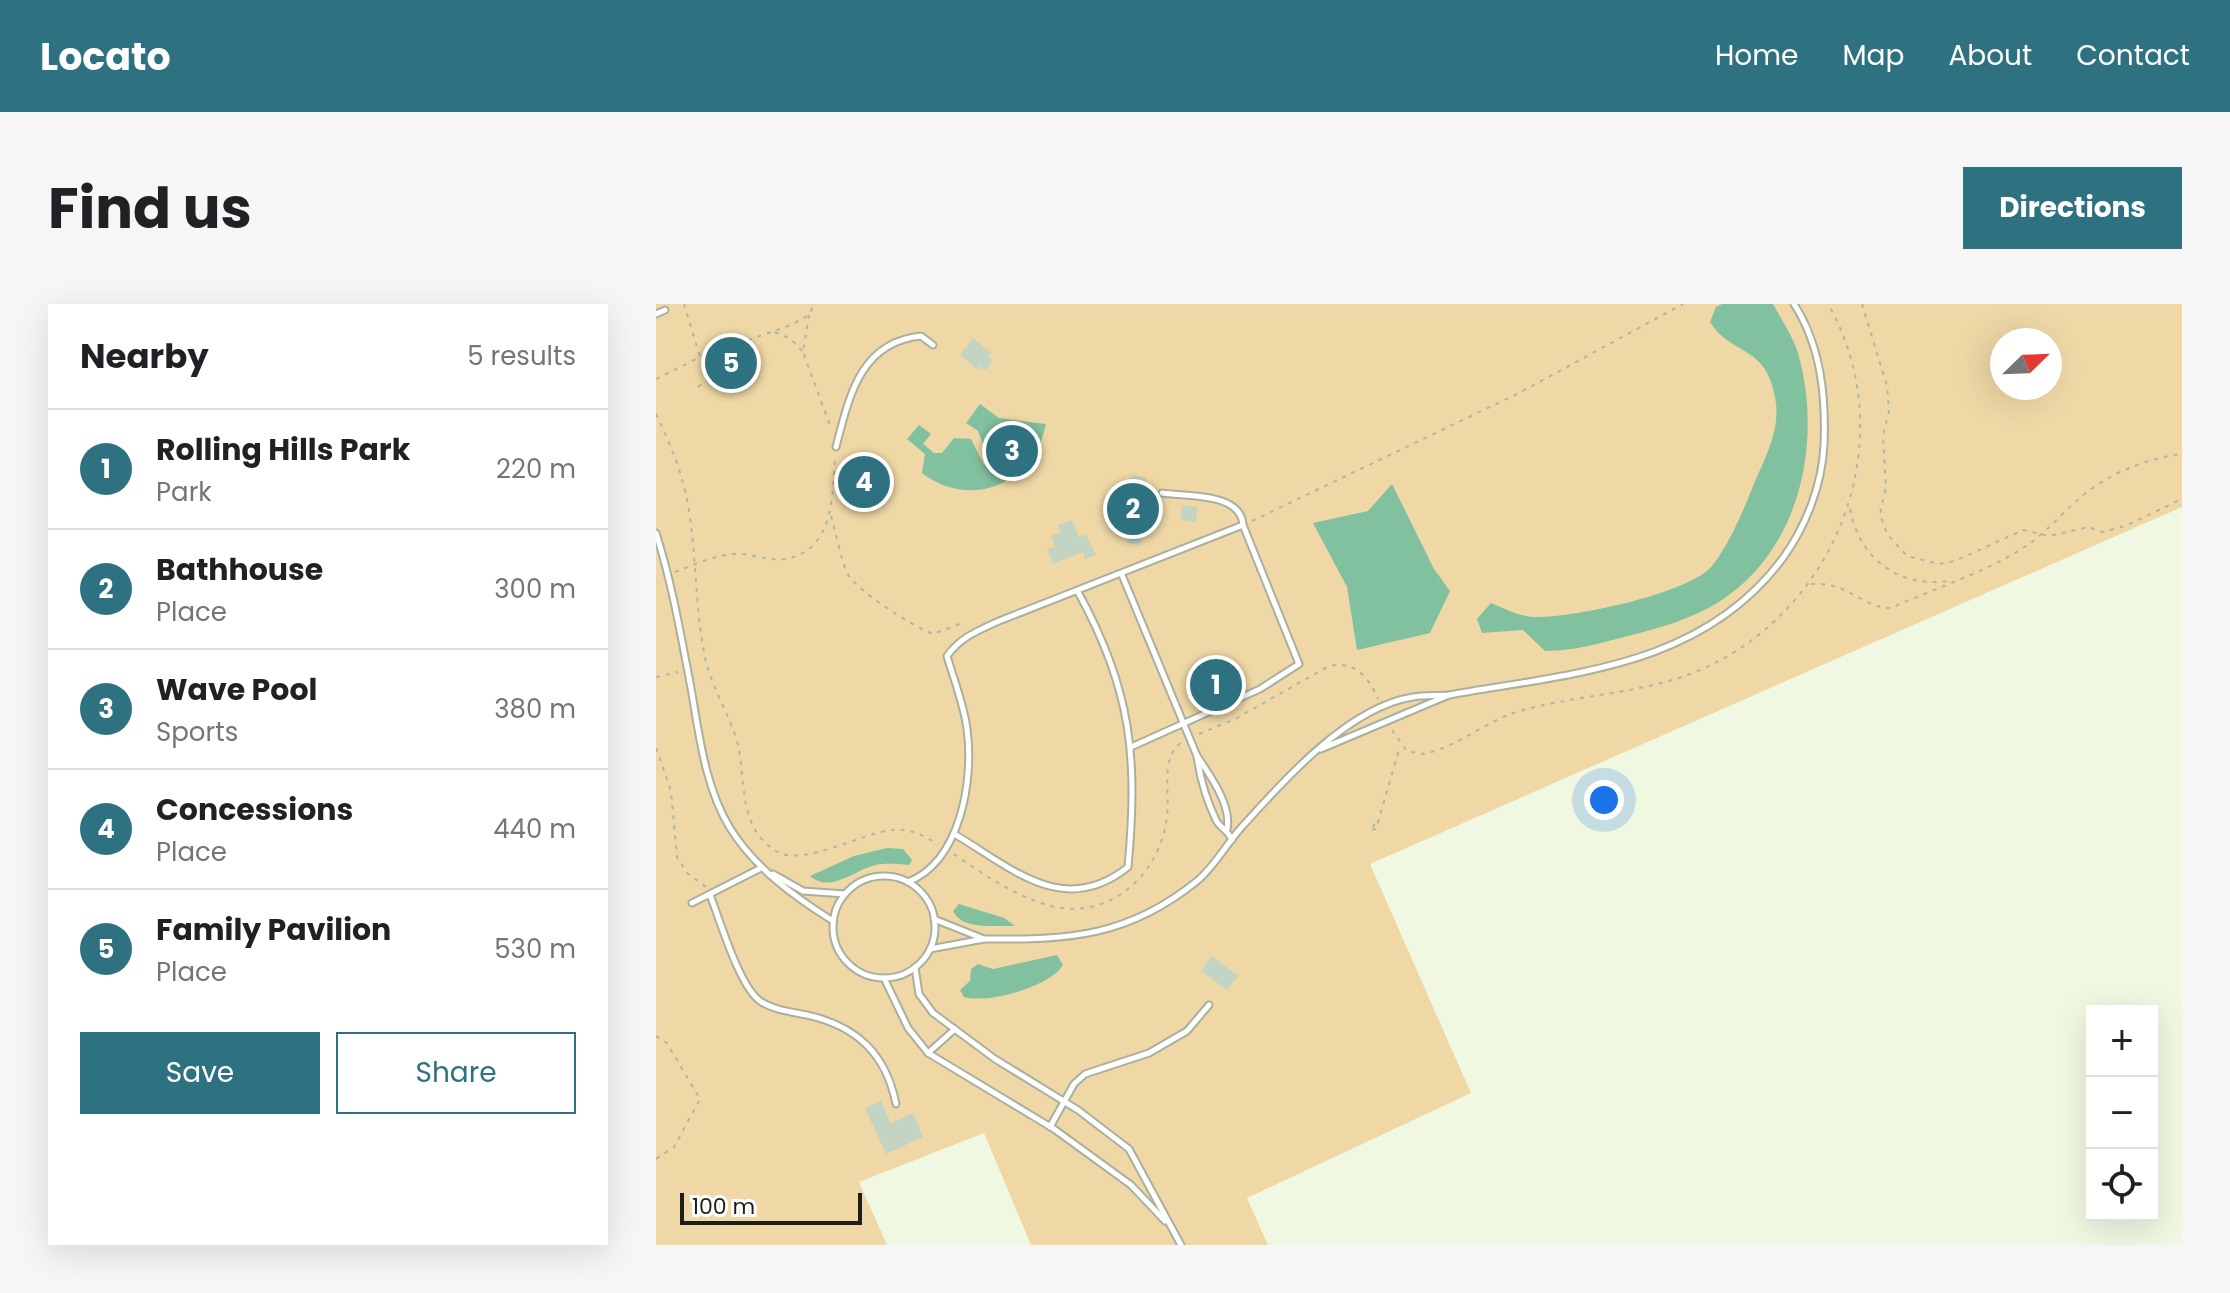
<!DOCTYPE html>
<meta charset="utf-8">
<style>
:root{--surface:#fff;--page:#f6f6f6;--text:#202124;--muted:#757577;--line:#e0e0e0;--accent:#2e7282}
body{margin:0;font-family:Poppins,sans-serif;background:var(--page);color:var(--text)}
.controls{position:absolute;right:24px;bottom:24px;display:grid;overflow:hidden;border-radius:0px;box-shadow:0 8px 32px #0002}
.controls button{width:72px;height:72px;display:grid;place-items:center;padding:0;border:0;border-bottom:2px solid var(--line);background:var(--surface);color:var(--text);font:40px sans-serif}
.compass{position:absolute;left:1334px;top:24px;width:72px;height:72px;border-radius:50%;background:var(--surface);box-shadow:0 8px 32px #0002;rotate:67deg}
.scale{position:absolute;left:24px;bottom:20px;width:182px;box-sizing:border-box;padding-left:8px;border:4px solid #1c1e17;border-top:0;font-size:22px;line-height:28px;white-space:nowrap;color:#1c1e17;-webkit-text-stroke:6px #fff;paint-order:stroke}
.you{position:absolute;left:948px;top:496px;width:28px;height:28px;margin:-20px;border:6px solid #fff;border-radius:50%;background:#1a73e8;box-shadow:0 0 0 12px #1a73e833}
.badge{display:grid;place-items:center;width:52px;height:52px;border-radius:50%;background:var(--accent);color:#fff;font-size:26px;font-weight:700}
.pin{position:absolute;translate:-50% -50%;border:4px solid #fff;box-shadow:0 2px 8px #0006}
.list{margin:0;padding:0;list-style:none}
h2{display:flex;justify-content:space-between;align-items:center;height:104px;margin:0;padding:0 32px;font-size:34px}
h2 small{font-size:26px;font-weight:400;color:var(--muted)}
.list li{display:grid;grid-template-columns:52px 1fr auto;gap:24px;align-items:center;box-sizing:border-box;height:120px;padding:0 32px;border-top:2px solid var(--line)}
.list b{display:block;font-size:30px;white-space:nowrap}
.list p{margin:0;font-size:26px;white-space:nowrap;color:var(--muted)}
.list em{font-size:26px;font-style:normal;color:var(--muted)}
.actions{display:flex;gap:16px;padding:24px 32px}
.actions a{flex:1;padding:18px 0;border:2px solid var(--accent);border-radius:0px;text-align:center;font-size:28px;color:var(--accent)}
.actions .main{background:var(--accent);color:#fff}
.icon{flex:none;width:44px;height:44px;fill:none;stroke:currentColor;stroke-width:2;stroke-linecap:round;stroke-linejoin:round}
.map{position:relative;flex:none;width:1526px;height:941px;overflow:hidden;border-radius:0px}
header{display:flex;align-items:center;gap:48px;box-sizing:border-box;height:112px;padding:0 40px;background:var(--accent);color:#fff}
header strong{font-size:38px}
nav{display:flex;gap:44px;margin-inline-start:auto;font-size:28px}
.intro{display:flex;align-items:center;justify-content:space-between;box-sizing:border-box;height:192px;padding:0 48px}
h1{margin:0;font-size:56px}
.button{padding:20px 36px;border-radius:0px;background:var(--accent);color:#fff;font-size:28px;font-weight:700}
main{display:flex;gap:48px;padding:0 48px}
aside{flex:1;background:var(--surface);border-radius:0px;box-shadow:0 8px 32px #0002}
.map>svg:first-child{display:block}
</style>
<header>
<strong>Locato</strong>
<nav><a>Home</a><a>Map</a><a>About</a><a>Contact</a></nav>
</header>
<div class="intro"><h1>Find us</h1><a class="button">Directions</a></div>
<main>
<aside>
<h2>Nearby<small>5 results</small></h2>
<ul class="list">
<li><span class="badge">1</span><div><b>Rolling Hills Park</b><p>Park</p></div><em>220 m</em></li>
<li><span class="badge">2</span><div><b>Bathhouse</b><p>Place</p></div><em>300 m</em></li>
<li><span class="badge">3</span><div><b>Wave Pool</b><p>Sports</p></div><em>380 m</em></li>
<li><span class="badge">4</span><div><b>Concessions</b><p>Place</p></div><em>440 m</em></li>
<li><span class="badge">5</span><div><b>Family Pavilion</b><p>Place</p></div><em>530 m</em></li>
</ul>
<div class="actions"><a class="main">Save</a><a>Share</a></div>
</aside>
<div class="map">
<svg width="1526" height="941" viewBox="0 0 1526 941">
<rect width="100%" height="100%" fill="#f0f8e2"/>
<path fill="#efd8a6" fill-rule="evenodd" d="M0 0H1526V203L714 560 815 789 591 894 612 941H375L328 829 203 878 231 941H0ZM1346 36H1394V84H1346Z"/>
<g fill="#81c19f">
<path d="M1066 0H1117C1125 15 1137 32 1142 49 1167 137 1145 246 1063 298 1036 315 1003 324 972 332 940 340 924 346 889 347L867 326 826 329 821 315 835 299C847 304 863 312 876 313 912 315 1033 290 1056 262 1075 238 1089 202 1100 175 1112 148 1125 123 1119 93 1110 40 1075 52 1054 18L1060 3Z"/>
<path d="M324 100 343 114 390 120C378 179 316 207 266 169L269 150 251 135 263 121 275 130 267 140 278 149H286L298 134 315 135 328 161 333 155 322 127 310 119Z"/>
<polygon points="736,180 778,265 794,287 774,329 701,346 691,283 657,219 712,207"/>
<path d="M231 544 247 545 256 556 253 561C242 560 230 559 220 561 197 566 176 590 154 572L198 552Z"/>
<path d="M303 600 348 614 359 622C340 621 307 627 297 607Z"/>
<path d="M401 651 407 661C394 683 331 700 308 693L304 686 314 677 315 665 322 660 337 665Z"/>
</g>
<g fill="#c4d4c2">
<polygon points="317,34 335,49 332,53 337,57 329,66 324,62 322,66 304,51"/>
<polygon points="198,162 220,165 218,181 212,181 211,192 195,190"/>
<polygon points="476,171 490,174 489,205 498,206 496,219 491,219 484,241 471,239 473,227 463,225 465,182 474,184"/>
<polygon points="526,201 541,203 540,218 525,216"/>
<polygon points="416,216 423,233 430,230 440,251 429,255 427,248 397,260 391,245 399,242 395,232 405,228 402,221"/>
<polygon points="556,652 582,672 571,686 545,667"/>
<polygon points="225,797 235,819 257,809 267,833 230,850 209,804"/>
</g>
<g fill="none" stroke-linecap="round" stroke-linejoin="round">
<g stroke="#a9b09d" stroke-width="9">
<g id="service">
<polyline points="0,10 9,6"/>
<path d="M180 143C193 93 204 38 265 32L277 41"/>
<path d="M506 189C531 193 585 188 587 221"/>
<path d="M0 229C16 279 25 332 35 384 43 430 49 483 74 524 99 564 137 592 177 617"/>
<polyline points="466,271 541,452"/>
<path d="M793 391C917 369 1047 363 1127 254 1150 222 1166 181 1168 141 1170 92 1165 42 1138 0"/>
<path d="M571 525C576 502 554 471 541 452 544 475 550 495 560 516 564 524 572 526 576 536"/>
<path d="M300 531C357 565 408 614 472 563 482 454 476 386 422 288"/>
<polyline points="117,570 147,587 189,590"/>
<circle cx="228" cy="623" r="51"/>
<path d="M252 578C305 557 318 475 311 425 308 401 298 376 291 352 305 333 321 327 343 317L587 221 643 360 604 385 475 443"/>
<path d="M54 591C64 616 83 682 104 697 117 706 136 708 151 711 201 722 230 750 240 800"/>
<polyline points="36,599 105,564"/>
<path d="M328 635C413 636 472 633 541 577 558 563 570 541 584 525 626 478 692 403 757 393 768 391 781 392 793 391L665 445"/>
<polyline points="274,645 328,635 278,615"/>
<polyline points="259,663 263,690 277,709 339,755 422,806 473,845 525,941"/>
<polyline points="228,674 252,724 272,749 398,825 475,881 509,917"/>
<polyline points="272,749 299,725"/>
<polyline points="394,823 418,780 429,770 493,749 531,727 553,701"/>
</g>
</g>
<g stroke="#b0b6a5" stroke-width="2" stroke-dasharray="4 6" stroke-linecap="butt">
<polyline points="28,0 44,53 57,65"/>
<polyline points="1206,0 1231,82 1233,107 1227,132 1230,183 1224,210 1231,230 1251,252 1283,260 1299,257 1367,226 1393,232 1433,223 1446,228 1469,222 1526,195"/>
<polyline points="153,11 147,48 175,124"/>
<polyline points="119,28 135,35 146,47"/>
<polyline points="0,75 44,53 135,21 153,11 158,0"/>
<polyline points="42,83 56,73 57,65 71,60"/>
<path d="M0 110C15 141 28 173 33 207 41 257 39 309 50 358 57 386 73 410 81 437 91 475 80 522 120 547 146 564 207 528 237 526 254 524 268 532 282 540"/>
<path d="M1194 205C1203 254 1242 284 1292 277"/>
<path d="M175 212C180 230 184 250 190 267 198 286 258 323 277 330L309 318"/>
<polyline points="596,217 863,89 1027,0"/>
<path d="M19 268C38 261 58 251 79 250 97 249 116 259 134 254 179 243 176 189 179 154"/>
<path d="M1155 280C1192 277 1208 305 1235 304 1279 284 1329 269 1370 242 1390 229 1406 209 1425 193 1452 170 1491 154 1526 150"/>
<polyline points="0,373 22,368"/>
<path d="M736 426 751 447 768 450C802 443 832 415 867 406 925 390 988 390 1044 366 1183 306 1248 133 1172 0"/>
<path d="M543 430 581 414 673 362C699 357 712 372 722 395"/>
<polyline points="0,444 15,487 21,553 31,569 50,583"/>
<polyline points="719,520 714,526 720,525 744,442"/>
<path d="M298 550C327 570 360 593 395 602 455 617 505 569 511 512 514 489 504 452 526 438"/>
<polyline points="0,732 11,739 44,795 18,843 0,855"/>
</g>
<use href="#service" stroke="#fff" stroke-width="5"/>
</g>
</svg>
<div class="controls">
<button>+</button>
<button>−</button>
<button><svg class="icon" aria-label="locate" viewBox="0 0 24 24"><circle cx="12" cy="12" r="6"/><path d="M12 2v4M12 18v4M2 12h4M18 12h4"/></svg></button>
</div>
<svg class="compass" viewBox="-18 -18 36 36"><path d="M0-13l5 13h-10z" fill="#e53935"/><path d="M0 13l5-13h-10z" fill="#757577"/></svg>
<div class="scale">100 m</div>
<div class="you"></div>
<div class="pin badge" style="left:560px;top:381px">1</div>
<div class="pin badge" style="left:477px;top:205px">2</div>
<div class="pin badge" style="left:356px;top:147px">3</div>
<div class="pin badge" style="left:208px;top:178px">4</div>
<div class="pin badge" style="left:75px;top:59px">5</div>
</div>
</main>
